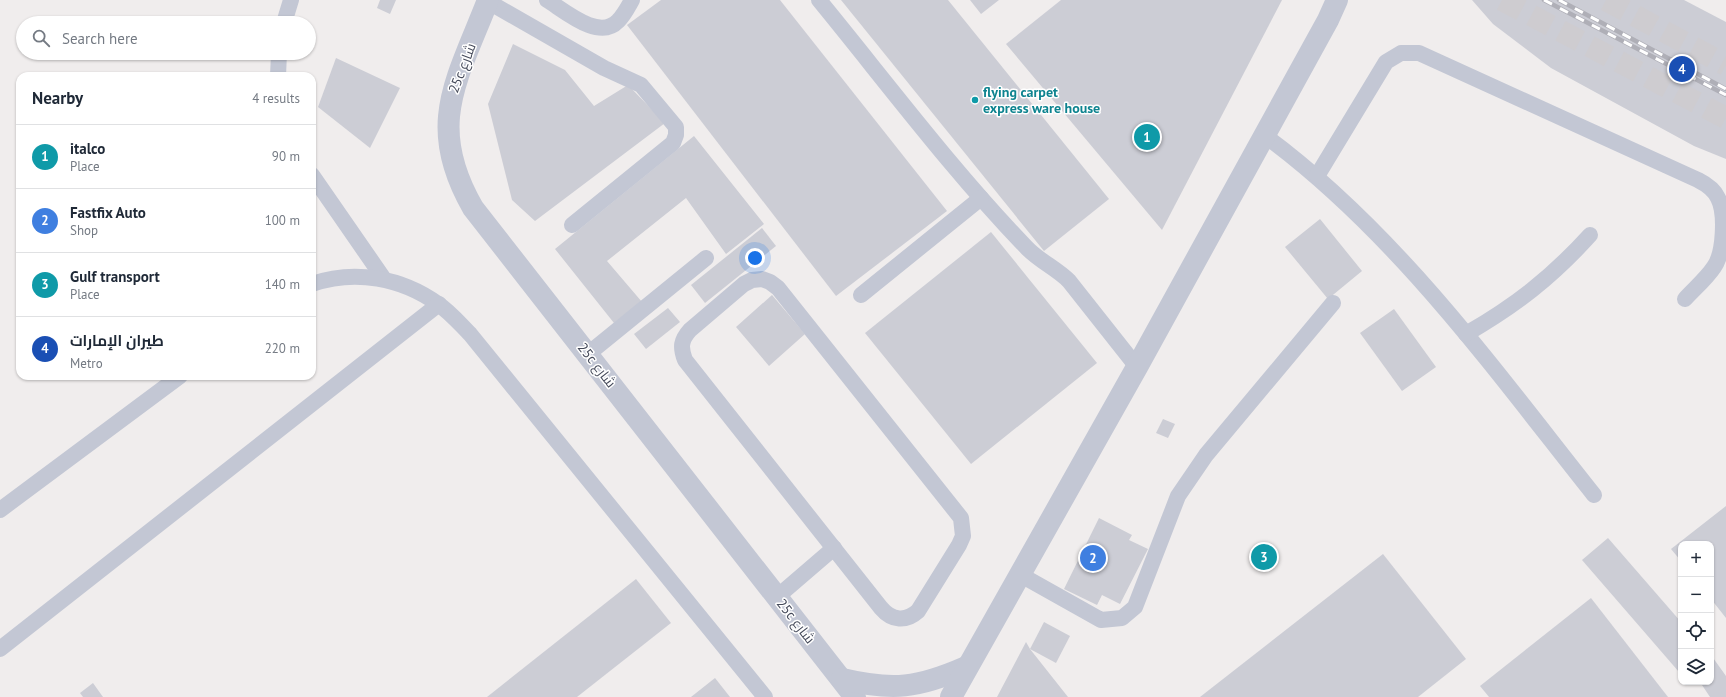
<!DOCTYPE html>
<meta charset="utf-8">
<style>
:root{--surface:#fff;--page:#f6f6f7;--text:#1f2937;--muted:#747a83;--line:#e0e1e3;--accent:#1833df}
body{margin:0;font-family:"PT Sans",Cairo,sans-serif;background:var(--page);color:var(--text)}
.controls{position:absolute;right:12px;bottom:12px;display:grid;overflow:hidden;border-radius:8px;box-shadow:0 1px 3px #0004}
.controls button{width:36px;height:36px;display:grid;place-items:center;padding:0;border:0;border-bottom:1px solid var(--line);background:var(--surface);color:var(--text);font:20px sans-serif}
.you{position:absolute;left:755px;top:258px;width:14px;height:14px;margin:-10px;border:3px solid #fff;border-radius:50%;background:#1a73e8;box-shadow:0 0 0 6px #1a73e833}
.badge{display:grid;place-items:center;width:26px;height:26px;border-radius:50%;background:var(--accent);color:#fff;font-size:13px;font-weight:700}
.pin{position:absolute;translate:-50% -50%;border:2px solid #fff;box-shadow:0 1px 4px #0006}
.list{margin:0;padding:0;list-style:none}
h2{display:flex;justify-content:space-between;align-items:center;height:52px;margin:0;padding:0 16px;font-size:17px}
h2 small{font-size:13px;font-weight:400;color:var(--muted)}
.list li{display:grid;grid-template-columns:26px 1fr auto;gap:12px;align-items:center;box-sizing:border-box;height:64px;padding:0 16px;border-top:1px solid var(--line)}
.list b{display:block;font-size:15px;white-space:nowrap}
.list p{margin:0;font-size:13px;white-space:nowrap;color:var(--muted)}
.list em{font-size:13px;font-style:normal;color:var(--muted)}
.icon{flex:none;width:22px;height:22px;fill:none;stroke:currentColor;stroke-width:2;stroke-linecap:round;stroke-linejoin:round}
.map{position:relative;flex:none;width:1726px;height:697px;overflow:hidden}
.search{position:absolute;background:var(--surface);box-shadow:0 1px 3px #0004;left:16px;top:16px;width:300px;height:44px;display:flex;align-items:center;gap:10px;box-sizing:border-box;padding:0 14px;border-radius:22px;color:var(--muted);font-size:15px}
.panel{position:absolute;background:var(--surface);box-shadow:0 1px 3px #0004;left:16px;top:72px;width:300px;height:308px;border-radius:12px}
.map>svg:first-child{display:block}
</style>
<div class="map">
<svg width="1726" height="697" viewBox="0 0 1726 697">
<rect width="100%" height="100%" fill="#f0eded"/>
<g fill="#cccdd5">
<polygon points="380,0 396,0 390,14 377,8"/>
<polygon points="661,0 780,0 947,211 836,296 627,25"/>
<polygon points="841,0 948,0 1109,199 1044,251"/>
<polygon points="970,0 999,0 981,14"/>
<polygon points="1061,0 1282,0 1162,230 1006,44"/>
<polygon points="1472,0 1684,0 1726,22 1726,159 1694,146 1551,68 1493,24"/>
<polygon points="513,44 565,70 594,106 628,85 665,123 535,221 512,200 488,104"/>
<polygon points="336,58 400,88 370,148 318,107"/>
<polygon points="694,136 764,224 726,254 686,198 607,261 642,302 614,323 555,249"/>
<polygon points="1320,219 1362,271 1328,299 1285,247"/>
<polygon points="762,228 776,246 705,303 691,285"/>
<polygon points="991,232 1097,363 971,464 865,333"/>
<polygon points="772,295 805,334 769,366 736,327"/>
<polygon points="668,308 680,322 646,349 634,334"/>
<polygon points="1394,309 1436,367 1402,391 1360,333"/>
<polygon points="1163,419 1175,424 1168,438 1156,433"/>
<polygon points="1726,506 1726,618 1711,599 1711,544 1681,544 1681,561 1671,549"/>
<polygon points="1099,518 1132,535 1129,540 1148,549 1120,604 1102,595 1097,605 1064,589"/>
<polygon points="1608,538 1681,622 1681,671 1679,672 1582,560"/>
<polygon points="1383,554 1466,659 1418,697 1200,697"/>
<polygon points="636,579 671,623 577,697 487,697"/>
<polygon points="1591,598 1668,697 1489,697 1480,686"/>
<polygon points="1044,622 1070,636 1056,663 1030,649"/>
<polygon points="1026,642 1030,649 1068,697 997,697"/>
<polygon points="1711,655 1726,676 1726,697 1710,697 1700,682 1711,682"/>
<polygon points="715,678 730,697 691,697"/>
<polygon points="93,683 103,697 83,697 80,693"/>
</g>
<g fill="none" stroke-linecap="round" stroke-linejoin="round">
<g stroke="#ceccd0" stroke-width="22" stroke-dasharray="22 11" stroke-linecap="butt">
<polyline points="1502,0 1726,118"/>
<polyline points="1606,0 1726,65"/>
</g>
<g stroke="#c3c7d4" stroke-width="16">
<path d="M547 0C565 11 599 41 618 21 624 15 628 7 632 0"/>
<path d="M819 0C887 83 952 170 1026 247 1039 261 1056 268 1069 281L1137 367"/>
<polyline points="487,1 604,68 641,85 676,127 676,135 673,143 572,225"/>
<polyline points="284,23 291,0"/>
<polyline points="278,76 279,53"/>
<path d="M1264 135C1396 232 1493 368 1594 495"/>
<polyline points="312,175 384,279"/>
<path d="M1317 176 1386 62 1401 53H1419L1698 180C1706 184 1714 189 1718 198 1726 213 1724 253 1714 267 1706 279 1694 289 1685 299"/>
<path d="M762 279 770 282 778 288 961 518 963 536 959 545 918 611C906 622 892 621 881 608L685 360C680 347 681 340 690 330L744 284 752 280Z"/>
<path d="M312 284C355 269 402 278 438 304 450 312 460 324 470 334L765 697"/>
<polyline points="861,295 981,198"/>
<path d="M1466 334C1516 305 1551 278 1590 235"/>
<polyline points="588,354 706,258"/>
<polyline points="0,510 180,376"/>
<polyline points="1019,574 1101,620 1122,618 1135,607 1178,496 1206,455 1333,303"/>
<polyline points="777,597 834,548"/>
<polyline points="0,649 439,304"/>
</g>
<g stroke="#c3c7d4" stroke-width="22">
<path d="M488 0C457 80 425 125 473 208L855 697"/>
<path d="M842 679C893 691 918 688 966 667"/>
<polyline points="951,697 1137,367 1328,20 1337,0"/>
</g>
<g stroke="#afafb7" stroke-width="4.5">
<g id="rail">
<polyline points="1544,0 1726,95"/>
<polyline points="1559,0 1726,89"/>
</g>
</g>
<use href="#rail" stroke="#fff" stroke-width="3" stroke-dasharray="9" stroke-linecap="butt"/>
</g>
<circle fill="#0f9aa8" stroke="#fff" stroke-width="1.5" cx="975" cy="100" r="4"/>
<g text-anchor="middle" stroke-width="3" stroke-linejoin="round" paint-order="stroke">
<g font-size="14" fill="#454a5a" stroke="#fff">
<text transform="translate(462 68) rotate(-69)" y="5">25c شارع</text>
<text transform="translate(597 365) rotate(52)" y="5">25c شارع</text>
<text transform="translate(796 621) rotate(52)" y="5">25c شارع</text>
</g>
<g font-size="14" font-weight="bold" fill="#0d838f" stroke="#fff" text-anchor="start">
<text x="983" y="97">flying carpet<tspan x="983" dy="16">express ware house</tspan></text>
</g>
</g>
</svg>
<div class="controls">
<button>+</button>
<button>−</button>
<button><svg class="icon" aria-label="locate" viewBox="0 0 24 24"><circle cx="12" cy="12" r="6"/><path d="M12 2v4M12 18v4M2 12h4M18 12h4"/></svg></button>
<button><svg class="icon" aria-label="layers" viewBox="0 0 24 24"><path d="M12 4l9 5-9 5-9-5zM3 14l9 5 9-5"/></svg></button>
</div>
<div class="you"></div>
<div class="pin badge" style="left:1147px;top:137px;background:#0f9aa8">1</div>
<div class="pin badge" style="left:1093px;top:558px;background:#3f7fe0">2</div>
<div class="pin badge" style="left:1264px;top:557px;background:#0f9aa8">3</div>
<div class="pin badge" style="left:1682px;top:69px;background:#1a4fb4">4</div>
<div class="search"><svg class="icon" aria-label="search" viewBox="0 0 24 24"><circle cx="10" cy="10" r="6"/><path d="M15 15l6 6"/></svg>Search here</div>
<section class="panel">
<h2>Nearby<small>4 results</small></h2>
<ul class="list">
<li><span class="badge" style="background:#0f9aa8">1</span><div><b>italco</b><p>Place</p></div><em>90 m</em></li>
<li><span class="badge" style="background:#3f7fe0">2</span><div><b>Fastfix Auto</b><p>Shop</p></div><em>100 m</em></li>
<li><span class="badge" style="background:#0f9aa8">3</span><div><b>Gulf transport</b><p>Place</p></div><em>140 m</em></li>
<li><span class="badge" style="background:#1a4fb4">4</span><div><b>طيران الإمارات</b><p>Metro</p></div><em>220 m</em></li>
</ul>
</section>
</div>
